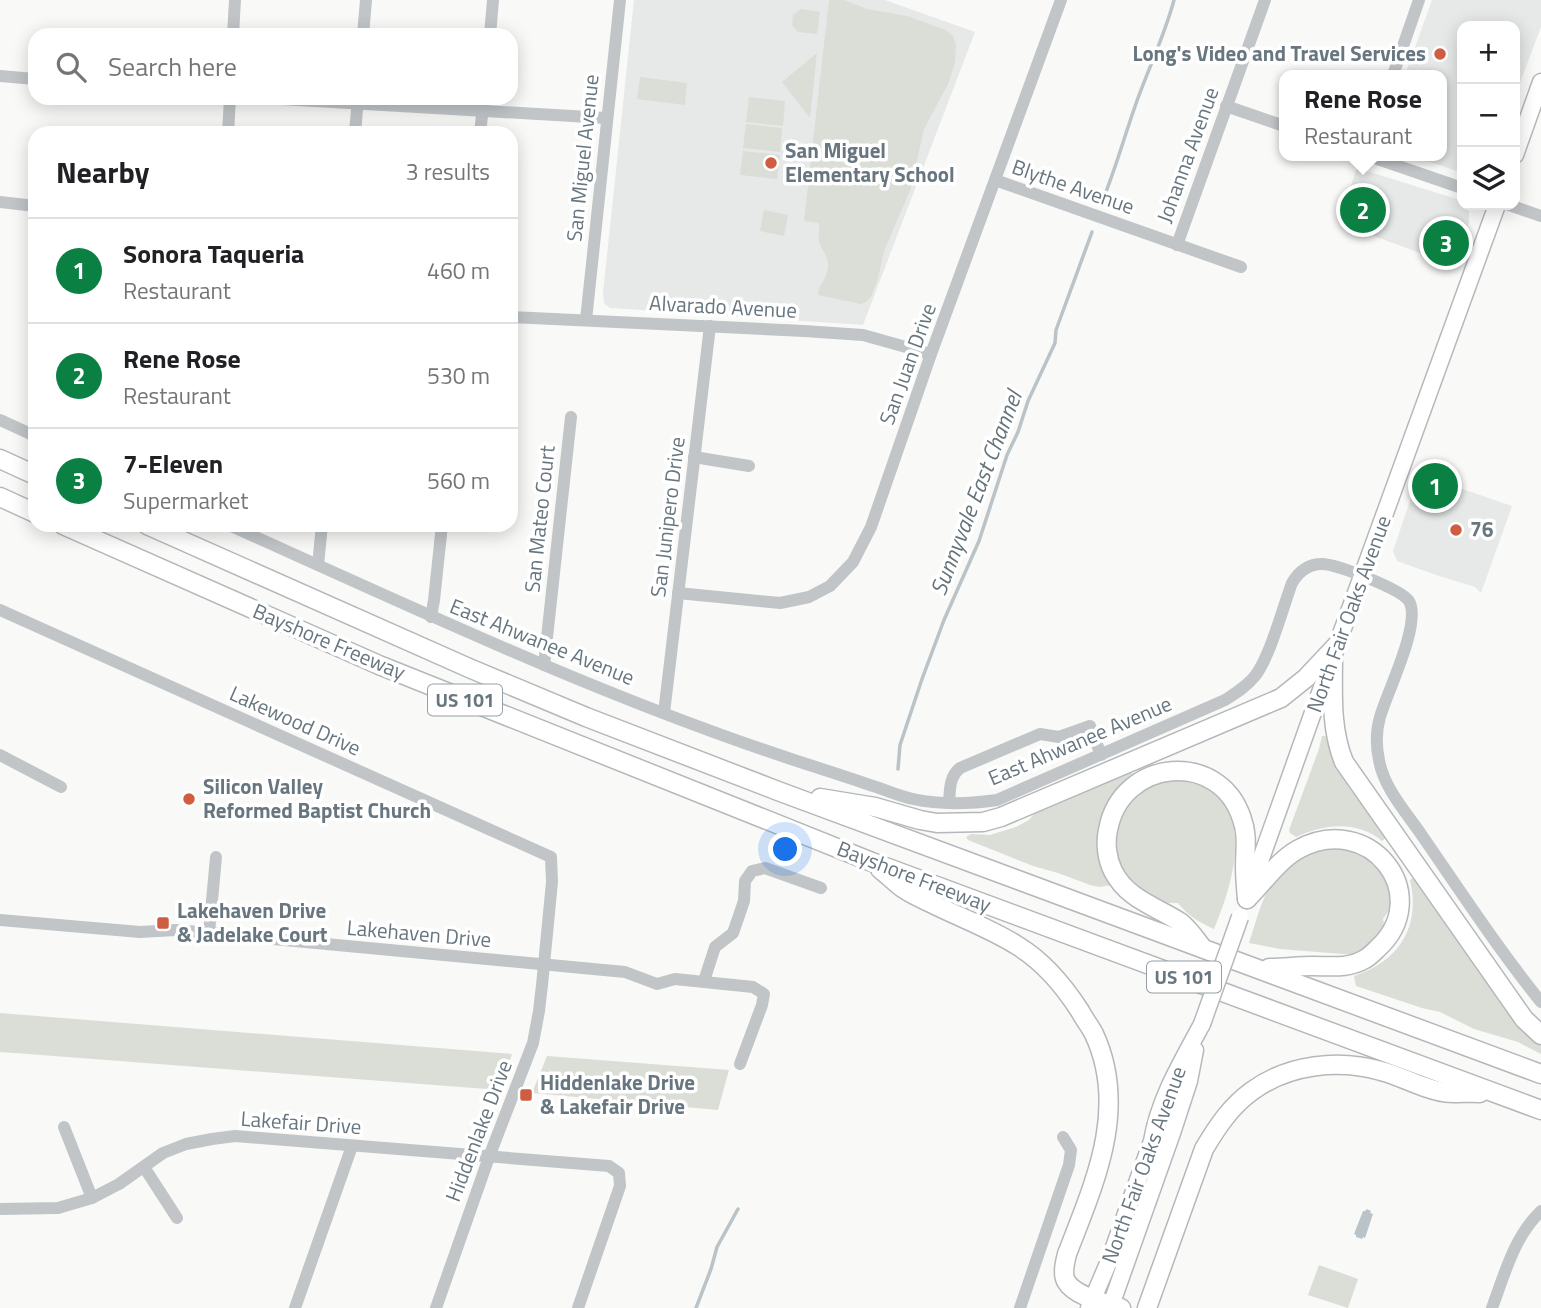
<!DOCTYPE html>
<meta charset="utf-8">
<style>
:root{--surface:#fff;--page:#f6f6f6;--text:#202124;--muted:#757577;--line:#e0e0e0;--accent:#0b8043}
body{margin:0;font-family:"Titillium Web",sans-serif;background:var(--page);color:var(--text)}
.controls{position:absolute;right:21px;top:21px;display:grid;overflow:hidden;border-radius:14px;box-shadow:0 4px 18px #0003}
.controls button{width:63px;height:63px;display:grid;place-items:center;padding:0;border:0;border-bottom:2px solid var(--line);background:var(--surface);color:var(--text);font:35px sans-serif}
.you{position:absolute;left:786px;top:850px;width:24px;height:24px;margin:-18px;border:5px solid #fff;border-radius:50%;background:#1a73e8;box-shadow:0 0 0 10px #1a73e833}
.badge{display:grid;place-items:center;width:46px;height:46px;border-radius:50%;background:var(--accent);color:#fff;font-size:23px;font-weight:700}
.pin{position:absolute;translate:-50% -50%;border:4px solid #fff;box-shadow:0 2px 7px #0006}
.popup{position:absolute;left:1279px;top:70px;width:168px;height:91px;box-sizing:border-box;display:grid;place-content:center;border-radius:14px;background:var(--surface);filter:drop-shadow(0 2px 5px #0005);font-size:23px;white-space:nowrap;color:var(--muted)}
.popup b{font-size:26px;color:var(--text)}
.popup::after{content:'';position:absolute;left:50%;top:100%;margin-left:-14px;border:14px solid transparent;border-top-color:var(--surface)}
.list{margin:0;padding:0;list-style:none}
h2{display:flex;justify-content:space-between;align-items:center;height:91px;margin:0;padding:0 28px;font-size:30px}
h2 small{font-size:23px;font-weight:400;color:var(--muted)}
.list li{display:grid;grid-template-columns:46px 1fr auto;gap:21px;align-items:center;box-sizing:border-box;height:105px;padding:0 28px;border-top:2px solid var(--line)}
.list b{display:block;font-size:26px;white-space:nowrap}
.list p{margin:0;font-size:23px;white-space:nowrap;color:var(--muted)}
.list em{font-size:23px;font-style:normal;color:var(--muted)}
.icon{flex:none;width:38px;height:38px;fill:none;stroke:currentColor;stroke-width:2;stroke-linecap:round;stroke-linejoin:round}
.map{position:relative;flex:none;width:1541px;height:1308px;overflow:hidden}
.search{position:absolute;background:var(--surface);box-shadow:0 4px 18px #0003;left:28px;top:28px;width:490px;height:77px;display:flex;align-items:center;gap:18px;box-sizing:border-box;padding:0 24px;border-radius:21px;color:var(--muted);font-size:26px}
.panel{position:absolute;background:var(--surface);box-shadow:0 4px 18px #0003;left:28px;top:126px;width:490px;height:406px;border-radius:21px}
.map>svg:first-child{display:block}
</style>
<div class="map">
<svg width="1541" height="1308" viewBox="0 0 1541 1308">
<rect width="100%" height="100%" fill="#f9f9f8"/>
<g fill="#e7e8e8">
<polygon points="634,0 885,0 975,32 863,325 610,308 604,303 603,293"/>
<polygon points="1432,0 1541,0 1541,27 1515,96 1515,26 1462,26 1462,173 1414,156 1442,156 1442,75 1405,75"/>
<polygon points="1357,168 1460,200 1462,205 1466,205 1469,211 1469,222 1453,265 1338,223"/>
<polygon points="1419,474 1512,506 1481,593 1475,587 1436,575 1397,561 1393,551"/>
</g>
<g fill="#daded7">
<path d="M829 0H844L867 9 907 16 946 30 953 36 956 45 955 62 949 82 924 129 911 188 884 251 878 278 871 297 866 302 861 304 818 295C818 285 827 279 828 268 829 256 822 251 819 241 818 235 820 229 819 223L804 221Z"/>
<polygon points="801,9 820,12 817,34 798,32 792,25 793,15"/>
<polygon points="817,53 810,118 782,82"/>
<polygon points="640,77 687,83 685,105 637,99"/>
<polygon points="749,97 785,101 783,126 746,122"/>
<polygon points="746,124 782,128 780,152 743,148"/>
<polygon points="743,151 780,155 777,179 740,175"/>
<polygon points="764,210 788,215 784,236 760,231"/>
<path d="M1322 736H1332L1390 835 1382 841C1357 820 1324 824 1296 837L1290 833 1289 830 1319 749Z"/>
<polygon points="1130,771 1133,775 1132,780 1114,797 1113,885 1099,887 1090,885 1058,873 1033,866 968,840 966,837 971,834 990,835 1016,827 1029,820 1036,811"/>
<path d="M1172 780C1260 786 1238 873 1214 929 1199 922 1188 916 1178 903 1173 903 1166 903 1161 902 1153 899 1145 892 1139 886 1132 880 1125 873 1121 865 1105 836 1126 793 1156 783 1161 781 1167 781 1172 780Z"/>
<path d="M1329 844 1371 852 1390 880 1394 903 1383 919 1385 929 1374 945 1355 955 1280 949 1249 943C1257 919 1266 879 1288 864 1300 856 1316 851 1329 844Z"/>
<path d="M1418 875 1482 975 1541 1039V1054L1518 1042 1474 1029 1440 1012 1422 1008 1356 986 1354 976C1399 961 1421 927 1410 880Z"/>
<polygon points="0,1013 512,1054 500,1090 28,1054 0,1052"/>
<polygon points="547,1056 729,1070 718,1110 532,1093"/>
<polygon points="1319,1265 1358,1279 1348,1308 1308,1295"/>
</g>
<polygon fill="#bac4c8" points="1367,1209 1371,1211 1370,1213 1373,1214 1365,1238 1363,1237 1362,1239 1356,1237 1356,1235 1354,1234 1363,1211 1365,1211"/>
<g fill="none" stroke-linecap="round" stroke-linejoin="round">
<g stroke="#bac4c8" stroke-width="3.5">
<path d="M1104 197C1117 164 1126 131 1138 98 1150 65 1165 34 1174 0"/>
<polyline points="898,769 900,745 922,679 944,620 979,541 1007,455 1018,432 1028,401 1055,343 1056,330 1092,232"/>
<polyline points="696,1308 711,1269 717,1247 738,1209"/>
</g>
<g stroke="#b5b9bc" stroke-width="19">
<g id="major">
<polyline points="1515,155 1541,82"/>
<polyline points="1247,898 1337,645 1497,205"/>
<path d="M1089 1308 1109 1261 1152 1141C1159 1099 1182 1061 1202 1024"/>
<polyline points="1110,1308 1172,1133 1189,1081 1195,1050"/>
</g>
</g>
<g stroke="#b5b8bb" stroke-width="21">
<g id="highway">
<polyline points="0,459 35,475"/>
<polyline points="0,497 35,513"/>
<polyline points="63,525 379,665 872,862 1541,1110"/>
<polyline points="147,525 469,668 586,717 778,791 1541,1074"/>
<path d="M1333 654C1333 691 1330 728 1344 762L1510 999 1524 1019 1541 1035"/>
<polyline points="820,798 875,807 920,820 937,823 983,822 1001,817 1281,698 1306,678 1337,645"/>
<path d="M880 869C888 875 895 883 904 889 914 896 927 901 937 906 964 919 993 930 1018 946 1044 962 1064 986 1080 1011 1084 1019 1090 1026 1094 1034 1129 1109 1094 1184 1067 1254 1065 1262 1062 1274 1066 1281 1074 1296 1105 1303 1121 1308"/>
<path d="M1247 899C1263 883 1278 861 1297 850 1370 809 1436 896 1377 949 1374 952 1369 957 1365 959 1348 969 1331 966 1312 966 1298 966 1284 968 1269 968"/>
<path d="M1201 946C1195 938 1188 928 1180 922 1155 906 1127 899 1113 871 1107 859 1105 843 1108 830 1121 758 1220 749 1242 819 1248 835 1245 850 1245 867 1245 877 1246 888 1247 899"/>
<path d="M1147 1308 1204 1149C1217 1127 1231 1106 1252 1091 1289 1064 1339 1059 1381 1071 1401 1076 1423 1089 1443 1092 1455 1094 1468 1092 1480 1093"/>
</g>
</g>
<g stroke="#c1c5c8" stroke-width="12">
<polyline points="233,35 235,0"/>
<polyline points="363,35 366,0"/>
<polyline points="490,35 493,0"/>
<polyline points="1393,75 1419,0"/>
<polyline points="0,76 35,79"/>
<polyline points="264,98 606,118"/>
<polyline points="1226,106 1284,126"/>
<polyline points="228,133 230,98"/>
<polyline points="355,133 358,98"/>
<polyline points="480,133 484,98"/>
<polyline points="1369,156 1462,188"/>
<polyline points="995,180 1241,267"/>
<polyline points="0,202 35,206"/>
<polyline points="1509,205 1541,216"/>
<polyline points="1177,245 1265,0"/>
<polyline points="511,317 804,331 863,335 931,354"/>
<polyline points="586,320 620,0"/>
<polyline points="0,420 35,436"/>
<polyline points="694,457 749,466"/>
<path d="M229 525C416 609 602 697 797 761 822 769 847 777 873 786 886 790 899 796 913 799 941 805 969 804 997 800L1225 700C1236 693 1247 686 1255 676 1270 657 1283 607 1292 583 1299 571 1308 564 1322 564 1336 564 1401 589 1409 601 1422 623 1387 692 1380 717 1376 731 1376 746 1379 760 1384 789 1407 813 1423 837 1461 892 1499 950 1541 1002"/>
<polyline points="318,565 322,525"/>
<polyline points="678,593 780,603 809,597 830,586 853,562 871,527 931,354 1061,0"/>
<polyline points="0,610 551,857 552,882 542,985 539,1011 533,1043 489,1157 436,1308"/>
<polyline points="431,617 434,600 442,525"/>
<polyline points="544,665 571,417"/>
<polyline points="664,713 710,326"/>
<polyline points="0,755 61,787"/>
<path d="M949 803C950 790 949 777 960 768L1040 734 1059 737 1090 726 1101 755"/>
<polyline points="0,920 140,932 176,930 209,933 625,972 657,984 675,979 753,987 764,994 762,1005 740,1064"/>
<polyline points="209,933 216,857"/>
<polyline points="704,981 715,947 733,933 744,901 745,881 752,871 765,868 821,888"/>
<polyline points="64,1127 92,1198"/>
<polyline points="144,1167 177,1218"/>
<polyline points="0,1209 58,1208 92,1198 119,1184 163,1153 186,1144 212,1139 235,1136 609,1166 619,1173 620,1186 578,1308"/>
<polyline points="295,1308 352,1146"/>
<polyline points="1020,1308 1069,1165 1071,1150 1063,1137"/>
<path d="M1492 1308C1505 1273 1514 1237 1541 1211"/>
</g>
<use href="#major" stroke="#fff" stroke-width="16"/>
<use href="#highway" stroke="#fff" stroke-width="18"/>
<g stroke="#b5b9bc" stroke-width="19" stroke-linecap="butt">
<polyline id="major-bridge" points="1202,1024 1240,917"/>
</g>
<use href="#major-bridge" stroke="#fff" stroke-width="16"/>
</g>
<g fill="#cf5d42" stroke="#fff" stroke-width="2.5">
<circle cx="1440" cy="54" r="7"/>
<circle cx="771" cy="163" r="7"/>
<circle cx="1456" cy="530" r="7"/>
<circle cx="189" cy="799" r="7"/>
<rect x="156" y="916" width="14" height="14" rx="3.5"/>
<rect x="519" y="1088" width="14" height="14" rx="3.5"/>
</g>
<g text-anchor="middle" stroke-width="7" stroke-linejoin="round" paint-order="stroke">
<g fill="#fff" stroke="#959fa5" stroke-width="2">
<rect x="428" y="684.5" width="74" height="31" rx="5"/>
<rect x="1147" y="961.5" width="74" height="31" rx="5"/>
</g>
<g font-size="19" font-weight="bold" fill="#67767f">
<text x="465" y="707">US 101</text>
<text x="1184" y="984">US 101</text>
</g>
<g font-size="21" font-weight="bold" fill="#67767f" stroke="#fff" text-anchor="start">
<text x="1426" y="61" text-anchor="end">Long's Video and Travel Services</text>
<text x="785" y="158">San Miguel<tspan x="785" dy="24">Elementary School</tspan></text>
<text x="1470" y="537">76</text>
<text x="203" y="794">Silicon Valley<tspan x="203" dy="24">Reformed Baptist Church</tspan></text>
<text x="177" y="918">Lakehaven Drive<tspan x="177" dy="24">&amp; Jadelake Court</tspan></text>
<text x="540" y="1090">Hiddenlake Drive<tspan x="540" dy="24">&amp; Lakefair Drive</tspan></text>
</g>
<g font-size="21" fill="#67767f" stroke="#fff">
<text transform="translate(1188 155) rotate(-70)" y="7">Johanna Avenue</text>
<text transform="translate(583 158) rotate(-84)" y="7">San Miguel Avenue</text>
<text transform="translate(1073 187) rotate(19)" y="7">Blythe Avenue</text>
<text transform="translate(723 307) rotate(3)" y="7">Alvarado Avenue</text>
<text transform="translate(908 364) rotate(-70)" y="7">San Juan Drive</text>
<text transform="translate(668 517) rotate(-83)" y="7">San Junipero Drive</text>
<text transform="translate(540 519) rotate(-84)" y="7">San Mateo Court</text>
<text transform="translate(1349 614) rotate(-70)" y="7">North Fair Oaks Avenue</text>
<text transform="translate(329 642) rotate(23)" y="7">Bayshore Freeway</text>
<text transform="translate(542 642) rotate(22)" y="7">East Ahwanee Avenue</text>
<text transform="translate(295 721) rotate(24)" y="7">Lakewood Drive</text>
<text transform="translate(1080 741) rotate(-23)" y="7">East Ahwanee Avenue</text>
<text transform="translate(914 877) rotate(21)" y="7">Bayshore Freeway</text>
<text transform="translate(419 934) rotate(5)" y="7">Lakehaven Drive</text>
<text transform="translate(301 1123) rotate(4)" y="7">Lakefair Drive</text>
<text transform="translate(479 1131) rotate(-69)" y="7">Hiddenlake Drive</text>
<text transform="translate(1144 1165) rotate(-70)" y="7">North Fair Oaks Avenue</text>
</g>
<g font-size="23" font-style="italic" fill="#637378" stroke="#fff">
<text transform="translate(976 493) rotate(-69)" y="8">Sunnyvale East Channel</text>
</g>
</g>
</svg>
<div class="controls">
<button>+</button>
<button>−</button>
<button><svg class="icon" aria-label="layers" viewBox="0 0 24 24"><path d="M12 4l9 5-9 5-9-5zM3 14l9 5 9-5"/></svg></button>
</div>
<div class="you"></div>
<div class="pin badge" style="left:1435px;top:486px">1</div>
<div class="pin badge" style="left:1363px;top:210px">2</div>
<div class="popup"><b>Rene Rose</b>Restaurant</div>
<div class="pin badge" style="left:1446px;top:243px">3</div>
<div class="search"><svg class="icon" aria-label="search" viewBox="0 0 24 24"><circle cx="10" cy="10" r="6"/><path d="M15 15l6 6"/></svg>Search here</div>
<section class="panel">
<h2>Nearby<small>3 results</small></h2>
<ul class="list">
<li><span class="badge">1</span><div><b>Sonora Taqueria</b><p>Restaurant</p></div><em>460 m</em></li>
<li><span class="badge">2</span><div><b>Rene Rose</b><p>Restaurant</p></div><em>530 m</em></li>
<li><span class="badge">3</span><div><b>7-Eleven</b><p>Supermarket</p></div><em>560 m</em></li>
</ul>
</section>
</div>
